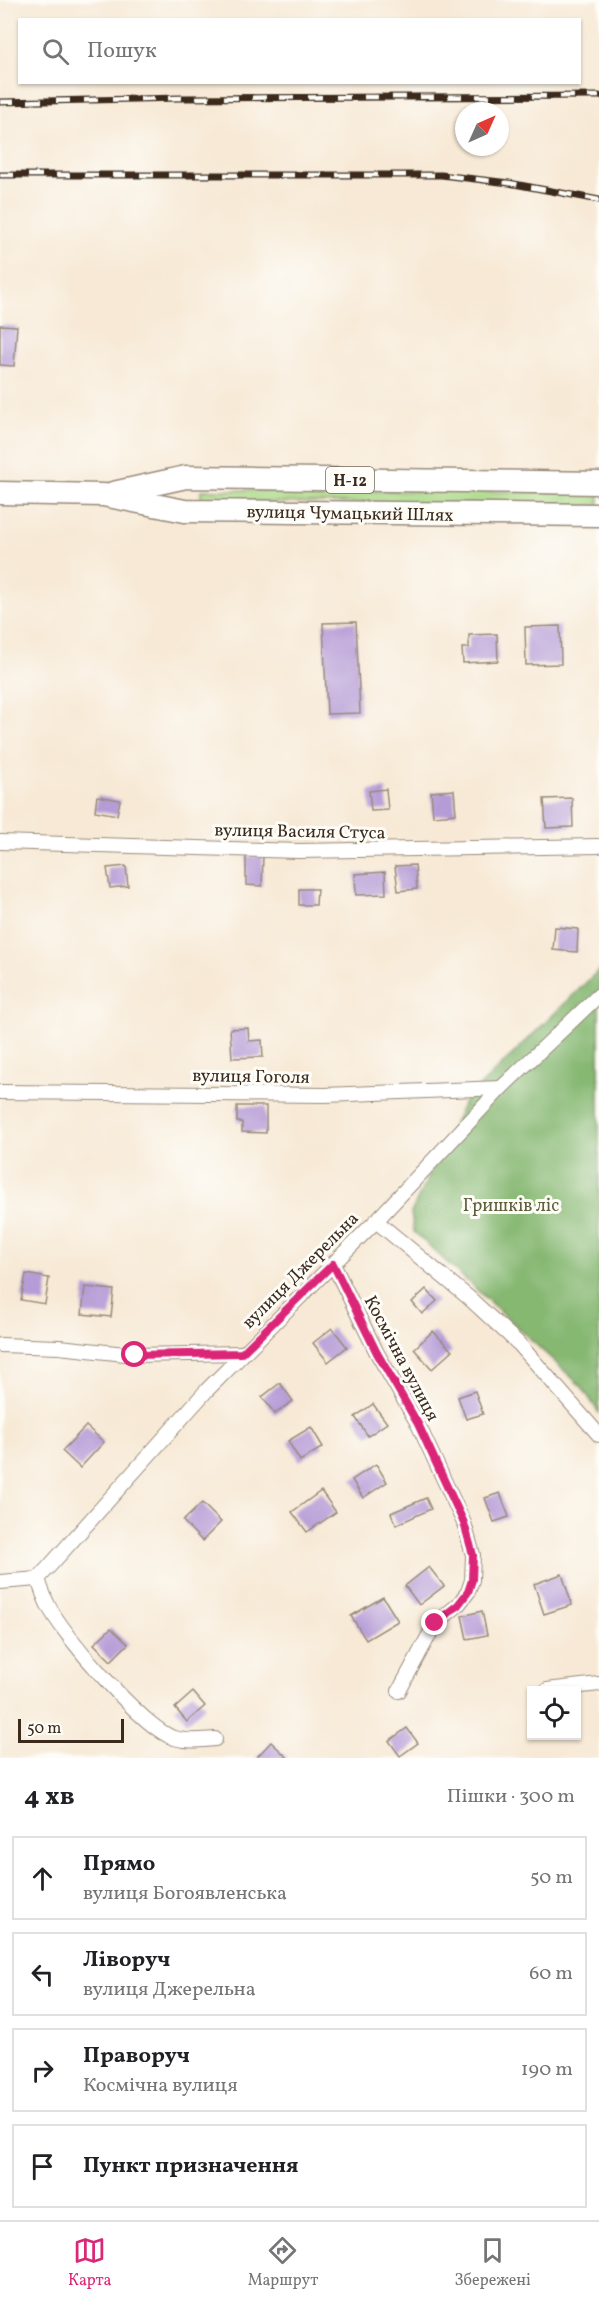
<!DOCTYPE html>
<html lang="uk">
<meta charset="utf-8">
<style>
:root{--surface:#fff;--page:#f2f2f2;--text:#202124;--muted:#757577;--line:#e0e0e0;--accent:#db2777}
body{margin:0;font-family:Vollkorn,serif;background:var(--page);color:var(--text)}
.controls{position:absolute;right:18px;bottom:18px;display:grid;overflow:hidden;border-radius:0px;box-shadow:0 2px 4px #0004}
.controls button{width:54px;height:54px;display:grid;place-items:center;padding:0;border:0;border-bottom:2px solid var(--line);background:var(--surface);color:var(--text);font:30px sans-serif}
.compass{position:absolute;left:455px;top:102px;width:54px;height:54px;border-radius:50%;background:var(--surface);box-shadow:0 2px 4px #0004;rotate:45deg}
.scale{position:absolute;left:18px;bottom:15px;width:106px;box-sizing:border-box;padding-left:6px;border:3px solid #3b2a1e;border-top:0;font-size:16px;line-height:21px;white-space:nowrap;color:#3b2a1e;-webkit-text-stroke:4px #fdfcf7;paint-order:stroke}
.stop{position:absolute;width:18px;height:18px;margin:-14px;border:4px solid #db2777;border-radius:50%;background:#fff}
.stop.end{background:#db2777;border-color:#fff;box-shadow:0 2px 6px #0008}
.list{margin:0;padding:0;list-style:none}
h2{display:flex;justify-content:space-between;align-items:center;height:78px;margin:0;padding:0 24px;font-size:26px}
h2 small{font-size:20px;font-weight:400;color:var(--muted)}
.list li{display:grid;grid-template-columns:39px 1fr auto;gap:18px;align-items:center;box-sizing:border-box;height:84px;margin:0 12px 12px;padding:0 12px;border:2px solid var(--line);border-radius:0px}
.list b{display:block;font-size:22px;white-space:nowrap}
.list p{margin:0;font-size:20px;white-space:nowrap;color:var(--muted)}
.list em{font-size:20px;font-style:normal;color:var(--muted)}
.icon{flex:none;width:33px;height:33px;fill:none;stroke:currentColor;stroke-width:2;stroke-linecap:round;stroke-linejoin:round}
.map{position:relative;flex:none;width:599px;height:1758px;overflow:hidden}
.search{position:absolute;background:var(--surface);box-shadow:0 2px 4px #0004;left:18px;right:18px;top:18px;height:66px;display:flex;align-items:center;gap:15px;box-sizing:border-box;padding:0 21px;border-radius:0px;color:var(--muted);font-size:22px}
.sheet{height:462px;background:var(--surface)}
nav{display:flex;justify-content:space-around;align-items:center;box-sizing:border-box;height:84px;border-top:2px solid var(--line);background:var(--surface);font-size:16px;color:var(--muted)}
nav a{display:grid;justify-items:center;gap:3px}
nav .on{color:var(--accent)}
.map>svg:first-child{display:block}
</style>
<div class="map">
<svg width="599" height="1758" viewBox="0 0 599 1758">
<rect width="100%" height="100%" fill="#fdfcf7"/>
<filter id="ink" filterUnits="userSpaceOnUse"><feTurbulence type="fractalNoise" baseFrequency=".0167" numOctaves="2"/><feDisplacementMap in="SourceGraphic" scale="12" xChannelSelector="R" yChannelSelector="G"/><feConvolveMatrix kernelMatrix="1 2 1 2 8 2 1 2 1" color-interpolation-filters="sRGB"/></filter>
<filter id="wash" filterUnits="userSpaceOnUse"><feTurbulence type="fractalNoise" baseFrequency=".008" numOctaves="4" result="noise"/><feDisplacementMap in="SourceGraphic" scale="24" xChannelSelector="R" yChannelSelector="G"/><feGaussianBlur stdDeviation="1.35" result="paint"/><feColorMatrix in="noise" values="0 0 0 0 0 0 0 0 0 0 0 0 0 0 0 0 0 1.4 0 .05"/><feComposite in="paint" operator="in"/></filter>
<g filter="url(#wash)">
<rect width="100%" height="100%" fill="#f7e9d5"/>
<polygon fill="#a8d885" stroke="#728152" stroke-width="1.5" points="201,490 599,492 599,505 201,502"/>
<polygon fill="#86b872" stroke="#607148" stroke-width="1.5" points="599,970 599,1413 582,1387 414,1232 411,1213 464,1102"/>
<g id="blocks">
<g fill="#b69cd7">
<polygon points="0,325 17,326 14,366 0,365"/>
<polygon points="356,622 360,713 327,714 323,623"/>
<polygon points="560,626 561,664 526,665 525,627"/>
<polygon points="497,634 498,661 463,663 462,648 469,648 469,635"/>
<polygon points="386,789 388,810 371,811 369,791"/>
<polygon points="454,790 456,814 433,816 431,792"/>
<polygon points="97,796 120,800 117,815 95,811"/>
<polygon points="572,798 573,827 546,828 544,799"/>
<polygon points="246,856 263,856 262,886 246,885"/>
<polygon points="415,865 417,889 398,891 395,866"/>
<polygon points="126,866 128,886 110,888 107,868"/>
<polygon points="385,872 386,894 356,895 355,874"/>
<polygon points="299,889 317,889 316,905 299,905"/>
<polygon points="555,927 578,929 577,952 553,950"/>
<polygon points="248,1028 249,1041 262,1040 263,1057 232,1058 230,1029"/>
<polygon points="237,1106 266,1106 266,1133 242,1132 242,1122 237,1122"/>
<polygon points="26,1274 49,1278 45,1304 21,1300"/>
<polygon points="85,1287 114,1290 111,1317 82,1314"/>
<polygon points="426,1289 437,1301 422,1314 412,1302"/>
<polygon points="332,1328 347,1347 328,1362 313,1343"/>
<polygon points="433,1331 452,1351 432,1369 414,1349"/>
<polygon points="280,1383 293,1401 275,1414 262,1397"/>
<polygon points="475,1391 483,1414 466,1419 458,1397"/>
<polygon points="373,1404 387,1423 368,1436 355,1417"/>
<polygon points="86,1426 104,1442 80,1468 62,1451"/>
<polygon points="311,1427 323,1447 300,1461 288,1441"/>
<polygon points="376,1464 387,1482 363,1498 352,1480"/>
<polygon points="321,1491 336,1512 307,1532 292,1512"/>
<polygon points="500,1493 509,1517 494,1522 485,1498"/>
<polygon points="426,1498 431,1509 396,1525 391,1513"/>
<polygon points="202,1503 221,1522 202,1541 183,1521"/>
<polygon points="429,1567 444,1586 419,1605 405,1586"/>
<polygon points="562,1574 572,1605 544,1614 534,1584"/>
<polygon points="383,1597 398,1621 366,1640 351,1616"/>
<polygon points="482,1611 487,1635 467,1639 462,1616"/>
<polygon points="111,1628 128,1644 111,1661 94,1644"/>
<polygon points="193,1692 205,1706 187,1722 175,1708"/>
<polygon points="407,1728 418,1743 400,1756 389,1741"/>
<polygon points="271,1742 288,1758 256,1758"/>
</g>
</g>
</g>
<g filter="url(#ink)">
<use href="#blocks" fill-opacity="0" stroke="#998a7a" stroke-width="1.5"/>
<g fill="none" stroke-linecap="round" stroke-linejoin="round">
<g stroke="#998a7a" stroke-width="16">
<g id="street">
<polyline points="0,842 299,851 599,846"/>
<polyline points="0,1092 325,1095 501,1088"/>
<polyline points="376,1221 468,1297 519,1344 599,1435"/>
<polyline points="333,1264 377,1353 418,1424 464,1523 473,1555 472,1580 468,1592 458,1605 435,1624 399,1691"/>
<polyline points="0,1345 59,1347 135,1355 242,1353"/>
<path d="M38 1579C41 1588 44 1597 48 1605 63 1635 143 1728 174 1738 187 1742 201 1740 215 1739"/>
<polyline points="0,1582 38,1579 207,1390 376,1221 501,1088 599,995"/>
<polyline points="547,1690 599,1684"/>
</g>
</g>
<g stroke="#998a7a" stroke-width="25">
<g id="primary">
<polyline points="0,493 103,495 185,511 599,515"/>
<polyline points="113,493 186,477 599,483"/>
</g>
</g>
<use href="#street" stroke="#fff" stroke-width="14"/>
<use href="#primary" stroke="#fff" stroke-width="22"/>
<g stroke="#3b2a1e" stroke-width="7">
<g id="rail">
<polyline points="0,102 181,98 599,96"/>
<polyline points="0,175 441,175 509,183 599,200"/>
</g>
</g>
<use href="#rail" stroke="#fdfcf7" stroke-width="4.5" stroke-dasharray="14" stroke-linecap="butt"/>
</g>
</g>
<g fill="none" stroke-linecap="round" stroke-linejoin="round" filter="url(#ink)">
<polyline stroke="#db2777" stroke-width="8" points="135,1355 242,1353 333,1264 377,1353 418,1424 464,1523 473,1555 472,1580 468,1592 458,1605 435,1623"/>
</g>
<g text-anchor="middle" stroke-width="6" stroke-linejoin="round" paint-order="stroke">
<rect fill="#fdfcf7" stroke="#75695f" stroke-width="1.5" x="326" y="467" width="48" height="26" rx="4.5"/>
<g font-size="16" font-weight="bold" fill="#3b2a1e">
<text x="350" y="486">Н-12</text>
</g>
<g font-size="18" fill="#3b2a1e" stroke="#fdfcf7">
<text transform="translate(350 513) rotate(1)" y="6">вулиця Чумацький Шлях</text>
<text transform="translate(300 831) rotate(1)" y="6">вулиця Василя Стуса</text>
<text transform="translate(251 1076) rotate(1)" y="6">вулиця Гоголя</text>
<text transform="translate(300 1270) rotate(-45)" y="6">вулиця Джерельна</text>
<text transform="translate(402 1358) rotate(62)" y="6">Космічна вулиця</text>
</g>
<g font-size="18" fill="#5c5e3d" stroke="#fdfcf7">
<text x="511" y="1211">Гришків ліс</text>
</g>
</g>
</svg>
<div class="controls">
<button><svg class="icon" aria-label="locate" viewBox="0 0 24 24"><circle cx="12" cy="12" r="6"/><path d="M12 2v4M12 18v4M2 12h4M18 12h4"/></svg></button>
</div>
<svg class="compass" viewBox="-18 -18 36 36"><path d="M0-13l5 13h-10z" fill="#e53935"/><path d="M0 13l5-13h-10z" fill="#757577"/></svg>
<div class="scale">50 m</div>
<div class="stop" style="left:135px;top:1355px"></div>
<div class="stop end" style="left:435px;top:1623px"></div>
<div class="search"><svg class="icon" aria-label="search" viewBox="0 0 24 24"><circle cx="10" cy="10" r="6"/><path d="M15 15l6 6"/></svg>Пошук</div>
</div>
<section class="sheet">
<h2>4 хв<small>Пішки · 300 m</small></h2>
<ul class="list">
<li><svg class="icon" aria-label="ahead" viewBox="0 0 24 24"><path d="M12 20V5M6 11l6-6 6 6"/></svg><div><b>Прямо</b><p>вулиця Богоявленська</p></div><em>50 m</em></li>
<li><svg class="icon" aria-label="left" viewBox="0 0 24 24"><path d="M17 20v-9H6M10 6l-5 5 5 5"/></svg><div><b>Ліворуч</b><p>вулиця Джерельна</p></div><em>60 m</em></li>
<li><svg class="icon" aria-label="right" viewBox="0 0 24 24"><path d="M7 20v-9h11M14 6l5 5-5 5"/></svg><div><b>Праворуч</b><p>Космічна вулиця</p></div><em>190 m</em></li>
<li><svg class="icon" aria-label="arrive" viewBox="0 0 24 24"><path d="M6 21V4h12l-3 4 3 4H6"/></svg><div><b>Пункт призначення</b></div></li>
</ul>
</section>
<nav>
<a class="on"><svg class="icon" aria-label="map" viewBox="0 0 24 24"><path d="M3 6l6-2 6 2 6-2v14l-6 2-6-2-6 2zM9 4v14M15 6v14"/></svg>Карта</a>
<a><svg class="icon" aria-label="directions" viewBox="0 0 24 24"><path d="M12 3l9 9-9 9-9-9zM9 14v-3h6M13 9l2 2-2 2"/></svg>Маршрут</a>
<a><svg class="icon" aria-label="saved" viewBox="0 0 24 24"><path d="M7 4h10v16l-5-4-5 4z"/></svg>Збережені</a>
</nav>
